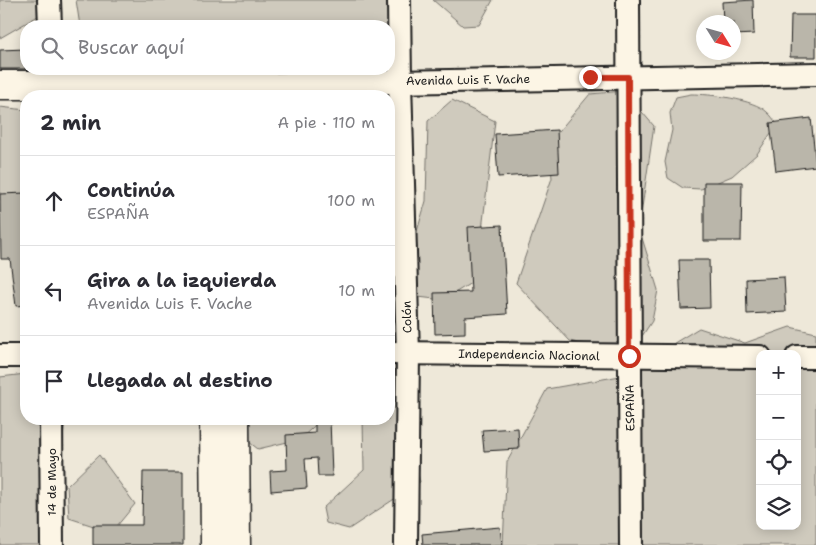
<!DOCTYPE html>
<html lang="es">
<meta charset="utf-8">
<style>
:root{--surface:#fff;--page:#f2f2f3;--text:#2b2b33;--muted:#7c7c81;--line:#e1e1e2}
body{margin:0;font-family:"Shantell Sans",sans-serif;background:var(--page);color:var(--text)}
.controls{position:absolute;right:15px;bottom:15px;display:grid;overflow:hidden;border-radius:10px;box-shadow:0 2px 12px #0003}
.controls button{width:45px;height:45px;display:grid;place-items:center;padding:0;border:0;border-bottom:1px solid var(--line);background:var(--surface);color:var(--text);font:25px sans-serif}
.compass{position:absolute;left:696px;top:15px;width:45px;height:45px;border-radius:50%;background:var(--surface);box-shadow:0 2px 12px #0003;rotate:127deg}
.stop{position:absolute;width:15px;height:15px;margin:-11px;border:4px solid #c8321e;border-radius:50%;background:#fff}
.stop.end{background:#c8321e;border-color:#fff;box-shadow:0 1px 5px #0008}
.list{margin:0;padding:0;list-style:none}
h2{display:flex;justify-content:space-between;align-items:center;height:65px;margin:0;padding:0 20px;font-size:21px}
h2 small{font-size:16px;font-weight:400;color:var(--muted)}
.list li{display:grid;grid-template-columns:32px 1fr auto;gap:15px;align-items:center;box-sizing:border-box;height:90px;padding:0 20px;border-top:1px solid var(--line)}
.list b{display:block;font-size:19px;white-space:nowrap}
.list p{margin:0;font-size:16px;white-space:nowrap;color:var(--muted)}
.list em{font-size:16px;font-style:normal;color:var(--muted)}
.icon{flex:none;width:28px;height:28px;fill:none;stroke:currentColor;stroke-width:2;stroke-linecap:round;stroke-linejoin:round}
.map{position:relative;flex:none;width:816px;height:545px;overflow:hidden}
.search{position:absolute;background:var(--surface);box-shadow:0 2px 12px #0003;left:20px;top:20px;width:375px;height:55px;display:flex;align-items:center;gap:12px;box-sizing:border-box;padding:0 18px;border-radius:20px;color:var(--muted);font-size:19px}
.panel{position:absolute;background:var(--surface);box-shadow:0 2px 12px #0003;left:20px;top:90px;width:375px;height:335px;border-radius:20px}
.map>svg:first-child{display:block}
</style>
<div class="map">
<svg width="816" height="545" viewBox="0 0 816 545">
<rect width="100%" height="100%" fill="#eee8d9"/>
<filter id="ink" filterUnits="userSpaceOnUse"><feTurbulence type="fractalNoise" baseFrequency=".02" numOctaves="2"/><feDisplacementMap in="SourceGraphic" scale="10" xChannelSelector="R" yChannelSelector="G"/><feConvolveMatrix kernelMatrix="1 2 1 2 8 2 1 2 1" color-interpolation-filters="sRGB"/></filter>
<g filter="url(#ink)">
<g fill="#cfcabd" stroke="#76736c" fill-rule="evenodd">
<polygon points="0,0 44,0 38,16 0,38"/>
<polygon points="76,0 395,0 389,26 80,26"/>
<polygon points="433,0 493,0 479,25 463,26"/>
<polygon points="114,69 293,69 258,96 218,96 122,75"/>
<polygon points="624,91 654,126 639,228 658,290 652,321 629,356 570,341 516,283 552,178 549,143 590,94"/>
<path d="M691 94C709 94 754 99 767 112 771 115 774 120 777 124L757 154 732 176 701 189 683 188 668 178 665 162 672 130 670 113 676 97Z"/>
<polygon points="452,100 495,121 476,280 443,300 410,296 407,289 394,312 389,314 389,170 407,176 410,255 426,201 428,121"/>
<polygon points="0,107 26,110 26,202 0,200"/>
<path d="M790 327 816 333V545H503L507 462 547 389 620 376 699 328 745 343ZM760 354H797V526H760Z"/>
<polygon points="402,357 408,425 420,482 349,529 326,523 323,508 364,470 363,419 389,419 389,367"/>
<polygon points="26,374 26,419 65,419 53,542 51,545 0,545 0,377"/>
<polygon points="225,419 322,419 300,439 258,449 226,424"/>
<polygon points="99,455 135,504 112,532 69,518 67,486"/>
</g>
<g fill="#bab6aa" stroke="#1c1c1c">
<polygon points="753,0 754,34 734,35 734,22 723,22 722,2"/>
<polygon points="791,15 816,15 816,57 790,57"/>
<polygon points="26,49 26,69 0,69 0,50"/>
<polygon points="811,118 816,166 776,171 770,123"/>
<polygon points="557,130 559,173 498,177 495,134"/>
<polygon points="704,182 742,182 741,241 704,241"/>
<polygon points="26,193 26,305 16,306 10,259 1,259 0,194"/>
<polygon points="502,225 507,314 465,317 465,333 435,334 434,293 471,292 468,227"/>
<polygon points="679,260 709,260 710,308 681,309"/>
<polygon points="784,277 786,312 747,314 746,279"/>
<polygon points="315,419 330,419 332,476 318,476 317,458 305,459 307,488 271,491 270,471 287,470 286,435 315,433"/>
<polygon points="518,428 519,449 484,451 482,430"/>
<polygon points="143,472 183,472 183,545 93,545 93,525 142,525"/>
<polygon points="500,527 502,545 423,545 422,534"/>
</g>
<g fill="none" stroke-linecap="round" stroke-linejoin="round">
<g stroke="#1c1c1c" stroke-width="26">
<g id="street">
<polyline points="49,0 50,26"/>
<polyline points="399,0 400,82 408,353 406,545"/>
<polyline points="628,0 631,545"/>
<polyline points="233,85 816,74"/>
<polyline points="389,353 760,357"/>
<polyline points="0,356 26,356"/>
<polyline points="797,357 816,357"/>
<polyline points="51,419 52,545"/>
</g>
</g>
<g stroke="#1c1c1c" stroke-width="31">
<g id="secondary">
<polyline points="0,85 233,85 233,96"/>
<polyline points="214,419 215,545"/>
<polyline points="235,419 236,545"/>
</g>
</g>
<use href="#street" stroke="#fcf5e5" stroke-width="22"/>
<use href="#secondary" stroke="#fcf5e5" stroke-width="28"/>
</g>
</g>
<g fill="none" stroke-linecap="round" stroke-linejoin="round" filter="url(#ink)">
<polyline stroke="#c8321e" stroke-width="6" points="590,77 628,77 629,356"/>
</g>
<g text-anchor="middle" stroke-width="5" stroke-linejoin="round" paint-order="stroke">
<g font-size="12" fill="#1c1c1c" stroke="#fcf5e5">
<text transform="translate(468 80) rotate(-1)" y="4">Avenida Luis F. Vache</text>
<text transform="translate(407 317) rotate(-92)" y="4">Colón</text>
<text transform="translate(529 355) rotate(1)" y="4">Independencia Nacional</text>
<text transform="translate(630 408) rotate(-91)" y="4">ESPAÑA</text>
<text transform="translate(52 482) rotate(-90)" y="4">14 de Mayo</text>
</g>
</g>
</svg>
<div class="controls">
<button>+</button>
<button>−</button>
<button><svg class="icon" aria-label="locate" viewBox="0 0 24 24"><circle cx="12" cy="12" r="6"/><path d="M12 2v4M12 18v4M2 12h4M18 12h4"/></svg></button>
<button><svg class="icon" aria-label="layers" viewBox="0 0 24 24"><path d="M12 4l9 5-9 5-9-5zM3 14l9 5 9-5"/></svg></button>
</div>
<svg class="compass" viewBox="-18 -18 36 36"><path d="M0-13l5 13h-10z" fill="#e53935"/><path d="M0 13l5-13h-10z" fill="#7c7c81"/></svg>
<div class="stop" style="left:629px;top:356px"></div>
<div class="stop end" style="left:590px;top:77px"></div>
<div class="search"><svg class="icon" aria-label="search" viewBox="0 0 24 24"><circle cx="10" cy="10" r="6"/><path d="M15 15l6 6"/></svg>Buscar aquí</div>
<section class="panel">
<h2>2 min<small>A pie · 110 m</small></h2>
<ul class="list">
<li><svg class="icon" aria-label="ahead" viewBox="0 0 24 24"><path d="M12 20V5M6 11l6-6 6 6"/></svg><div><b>Continúa</b><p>ESPAÑA</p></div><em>100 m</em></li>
<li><svg class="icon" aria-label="left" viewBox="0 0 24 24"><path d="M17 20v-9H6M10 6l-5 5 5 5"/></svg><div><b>Gira a la izquierda</b><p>Avenida Luis F. Vache</p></div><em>10 m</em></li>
<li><svg class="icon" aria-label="arrive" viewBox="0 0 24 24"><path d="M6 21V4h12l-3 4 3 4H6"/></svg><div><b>Llegada al destino</b></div></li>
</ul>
</section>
</div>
